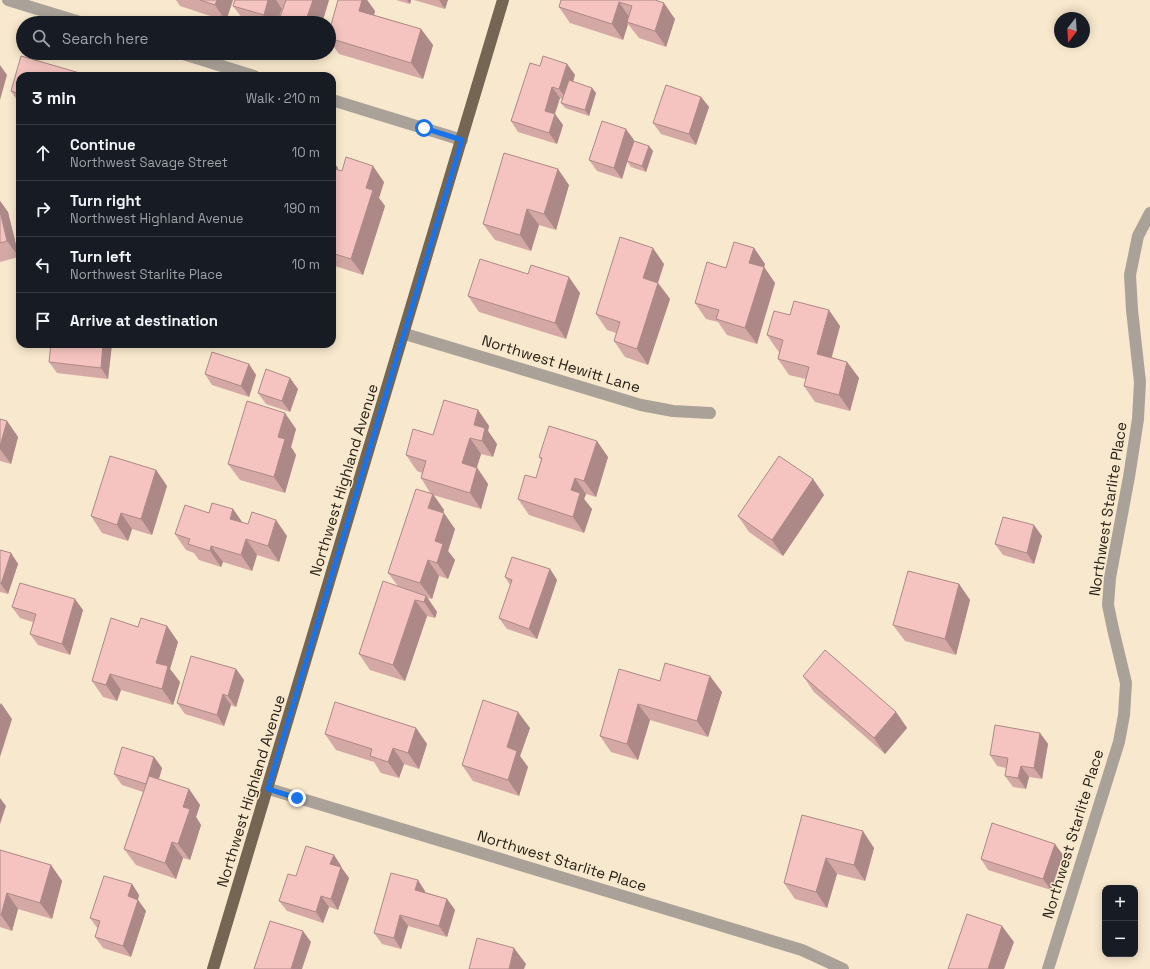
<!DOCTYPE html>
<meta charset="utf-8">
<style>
:root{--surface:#171b24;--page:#242831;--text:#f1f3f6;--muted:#9ea1a6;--line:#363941}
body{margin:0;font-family:"Space Grotesk",sans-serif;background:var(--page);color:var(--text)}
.controls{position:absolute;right:12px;bottom:12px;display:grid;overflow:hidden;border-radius:8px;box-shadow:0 2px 10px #0003}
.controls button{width:36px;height:36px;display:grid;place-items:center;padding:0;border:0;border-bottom:1px solid var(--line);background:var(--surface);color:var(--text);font:20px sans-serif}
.compass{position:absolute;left:1054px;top:12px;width:36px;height:36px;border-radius:50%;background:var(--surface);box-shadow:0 2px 10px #0003;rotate:197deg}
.stop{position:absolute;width:12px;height:12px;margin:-9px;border:3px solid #1a73e8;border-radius:50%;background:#fff}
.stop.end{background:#1a73e8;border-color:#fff;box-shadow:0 1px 4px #0008}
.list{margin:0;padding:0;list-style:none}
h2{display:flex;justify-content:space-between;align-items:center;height:52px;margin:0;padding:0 16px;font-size:17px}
h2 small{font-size:13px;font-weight:400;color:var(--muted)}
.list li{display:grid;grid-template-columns:26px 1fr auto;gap:12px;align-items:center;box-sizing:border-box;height:56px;padding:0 16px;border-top:1px solid var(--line)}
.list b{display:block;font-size:15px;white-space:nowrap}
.list p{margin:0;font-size:13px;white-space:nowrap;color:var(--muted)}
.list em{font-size:13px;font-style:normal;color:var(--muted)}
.icon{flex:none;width:22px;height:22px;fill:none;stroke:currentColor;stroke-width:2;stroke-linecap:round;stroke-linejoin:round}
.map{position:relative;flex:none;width:1150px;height:969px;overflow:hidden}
.search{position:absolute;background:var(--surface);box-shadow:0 2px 10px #0003;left:16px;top:16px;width:320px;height:44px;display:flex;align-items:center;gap:10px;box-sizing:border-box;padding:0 14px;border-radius:22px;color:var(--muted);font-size:15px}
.panel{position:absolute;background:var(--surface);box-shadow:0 2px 10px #0003;left:16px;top:72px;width:320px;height:276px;border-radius:12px}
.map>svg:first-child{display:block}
</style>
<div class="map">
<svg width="1150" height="969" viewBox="0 0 1150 969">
<rect width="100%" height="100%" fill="#f8e8cd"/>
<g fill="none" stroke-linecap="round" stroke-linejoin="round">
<g stroke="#aaa298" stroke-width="12">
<polyline points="8,0 83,23"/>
<polyline points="180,53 254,76"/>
<polyline points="332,100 462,140"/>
<polyline points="405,334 641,405 673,411 710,413"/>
<polyline points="269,789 802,950 843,969"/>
<polyline points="1048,969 1119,742 1124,715 1126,683 1113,629 1108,605 1110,578 1129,477 1138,419 1140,382 1132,310 1130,275 1138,236 1150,213"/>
</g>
<path stroke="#756654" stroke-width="12" d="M213 969C312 647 408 324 503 0"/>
</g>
<g fill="#d4a9a5">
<polygon points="176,0 233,0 226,21 180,6"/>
<polygon points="235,0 329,0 322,23 278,23 283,9 282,9 277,23 249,23 245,22 233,6"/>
<polygon points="338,0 367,0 375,11 374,15 421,29 433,45 423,79 339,54 329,40 329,32"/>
<polygon points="396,0 411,0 410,4"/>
<polygon points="414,0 448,0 445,9"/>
<polygon points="561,0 655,0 675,19 666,47 639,38 628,24 623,40 570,23 559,7"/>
<polygon points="567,64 575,75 573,82 592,88 596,93 589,116 565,108 561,103 562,99 560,98 555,114 563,125 557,144 518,132 511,121 540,66"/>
<polygon points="20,76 20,105 11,91"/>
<polygon points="701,97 709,107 696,145 661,134 653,123"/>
<polygon points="634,140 634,141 649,146 653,151 646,172 631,167 627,161 622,179 597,171 589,160"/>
<polygon points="332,160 338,168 337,170 384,182 379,198 385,206 363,275 332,265"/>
<polygon points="569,185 556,230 539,225 531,251 495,240 483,224"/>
<polygon points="0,201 8,212 19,257 0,262"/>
<polygon points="754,248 765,264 764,267 775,283 757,344 727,335 718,322 706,319 695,303 726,268"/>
<polygon points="664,264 658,283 670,299 648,365 625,357 614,341 616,333 607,330 596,314"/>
<polygon points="580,293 566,339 479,312 468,296"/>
<polygon points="790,315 840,326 832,357 847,362 859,378 850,411 815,402 804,386 806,379 789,375 778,359 779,352 778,351 767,335"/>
<polygon points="112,344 108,379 57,373 49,362"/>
<polygon points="249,364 256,375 249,397 212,385 205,374"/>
<polygon points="298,389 290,412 266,404 258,393"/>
<polygon points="478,410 489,426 488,431 497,444 493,457 481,454 477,467 488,484 481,509 433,495 444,510 443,513 455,529 448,551 455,560 448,579 439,576 432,599 428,598 437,612 435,618 427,616 405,681 370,670 359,654 398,586 388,573 431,494 421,478 422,473 417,471 406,455 433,435"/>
<polygon points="0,419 7,421 18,437 11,464 0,461"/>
<polygon points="296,429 291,447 296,455 285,493 240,480 228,464"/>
<polygon points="539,457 608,457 596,497 586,494 584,499 592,509 584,533 529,515 518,499 536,478 541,460"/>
<polygon points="156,470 167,486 152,535 132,529 128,541 102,533 91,516"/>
<polygon points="813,479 824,495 783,556 749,532 738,516"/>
<polygon points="233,509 243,523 287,536 279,562 257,555 252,571 223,562 221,567 199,560 194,553 186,550 175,534 209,513"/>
<polygon points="1042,536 1034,564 1003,555 995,544"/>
<polygon points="0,550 11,553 18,564 8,594 0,592"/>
<polygon points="550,569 557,580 537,639 507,629 499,618 510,585 505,577"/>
<polygon points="959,584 970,600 956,655 905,641 893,625"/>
<polygon points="12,607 83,610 70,655 38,645 30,634 33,622 20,618"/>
<polygon points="167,626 178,642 170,669 180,682 173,705 121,690 117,701 103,697 92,681 138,627"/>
<polygon points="236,669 244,680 236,707 231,705 224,726 185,714 177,703"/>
<polygon points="803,676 896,712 907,728 885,754 814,692"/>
<polygon points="660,681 722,692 708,737 650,720 638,760 611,752 600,736"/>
<polygon points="416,728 427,744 419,769 404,764 399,778 381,773 374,762 336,750 325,734"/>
<polygon points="530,728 520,756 528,767 519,796 473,781 462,765"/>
<polygon points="1040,733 1048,744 1042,779 1029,777 1026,789 1013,787 1005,776 1006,768 997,766 990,755"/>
<polygon points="154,757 162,768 159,779 189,789 200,805 196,817 201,825 190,860 183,858 176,879 136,865 124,849 143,792 122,785 114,774"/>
<polygon points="802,815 874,848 865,881 837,874 827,908 795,899 784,883"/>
<polygon points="0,850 51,865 62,881 52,919 18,909 12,931 0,927"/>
<polygon points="334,855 341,866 341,867 349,878 338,910 329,907 323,923 287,911 279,901 296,876"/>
<polygon points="1063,855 1051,890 988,870 981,859"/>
<polygon points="132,884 139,895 138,900 146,911 131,957 103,948 95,937 98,929 90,918"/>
<polygon points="425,891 425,892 447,899 455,910 447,937 408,926 401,949 382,944 374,933"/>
</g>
<g fill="#ac8986">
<polygon points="217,0 233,0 226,21 215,5"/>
<polygon points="268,0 276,0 282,9 277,23 269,23 264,15"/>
<polygon points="313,0 329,0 322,23 305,23"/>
<polygon points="362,0 367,0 375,11 371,27 359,11"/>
<polygon points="407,0 411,0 410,4"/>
<polygon points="439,0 448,0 445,9"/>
<polygon points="619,2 630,18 627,22 628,24 623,40 612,24"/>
<polygon points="664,3 675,19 666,47 655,31"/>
<polygon points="421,29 433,45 423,79 411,63"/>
<polygon points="567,64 575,75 567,100 559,89"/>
<polygon points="0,65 7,75 0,100"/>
<polygon points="552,87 560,98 552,122 545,111"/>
<polygon points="592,88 596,93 589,116 585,110"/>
<polygon points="701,97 709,107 696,145 689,134"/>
<polygon points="555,114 563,125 557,144 549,133"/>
<polygon points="626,129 634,140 622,179 614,168"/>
<polygon points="649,146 653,151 646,172 642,166"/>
<polygon points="332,160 338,168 332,186"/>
<polygon points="373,166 384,182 379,198 385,206 363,275 351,259 366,188"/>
<polygon points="558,169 569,185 556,230 544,214"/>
<polygon points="0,201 8,212 19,257 7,241 0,211"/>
<polygon points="527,209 539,225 531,251 520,235"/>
<polygon points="653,248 664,264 654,294 643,278"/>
<polygon points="754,248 765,264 760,279 749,263"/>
<polygon points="764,267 775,283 757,344 745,328"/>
<polygon points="569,277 580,293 566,339 555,323"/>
<polygon points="332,283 335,287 332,298"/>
<polygon points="658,283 670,299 648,365 637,349"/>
<polygon points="829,310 840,326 828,370 817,354"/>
<polygon points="103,344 112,344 108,379 101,368"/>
<polygon points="847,362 859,378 850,411 839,395"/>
<polygon points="249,364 256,375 249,397 241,386"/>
<polygon points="290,378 298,389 290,412 282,401"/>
<polygon points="478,410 489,426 488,431 497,444 493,457 482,441 474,425"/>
<polygon points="285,413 296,429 291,447 296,455 285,493 274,477 278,437"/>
<polygon points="7,421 18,437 11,464 0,449 0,446"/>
<polygon points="470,438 481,454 473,479 462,463"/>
<polygon points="597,441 608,457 596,497 584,481"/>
<polygon points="477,468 488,484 481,509 470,493"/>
<polygon points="156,470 167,486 152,535 141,519"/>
<polygon points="575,478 586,494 584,499 592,509 584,533 573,517 571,490"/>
<polygon points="813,479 824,495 783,556 772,540"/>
<polygon points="433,494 444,510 439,524 428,508"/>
<polygon points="233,509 244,525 230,519"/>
<polygon points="121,513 132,529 128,541 117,525"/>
<polygon points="444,513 455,529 448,551 455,560 448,579 437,563 435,541"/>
<polygon points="276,520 287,536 279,562 268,546"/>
<polygon points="1034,525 1042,536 1034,564 1027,553"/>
<polygon points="246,539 257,555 252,571 241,555"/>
<polygon points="211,546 223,562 221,567 210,551"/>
<polygon points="11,553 18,564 8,594 1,584"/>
<polygon points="428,560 439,576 432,599 420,583"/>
<polygon points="550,569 557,580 537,639 529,629"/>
<polygon points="959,584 970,600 956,655 945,639"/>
<polygon points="426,596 437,612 435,618 424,602"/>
<polygon points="75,599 83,610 70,655 62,644"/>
<polygon points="415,600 427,616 405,681 393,665"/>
<polygon points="167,626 178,642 170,669 180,682 173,705 162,689 156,663"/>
<polygon points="236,669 244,680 236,707 228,696"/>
<polygon points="110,674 121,690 117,701 106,685"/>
<polygon points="710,676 722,692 708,737 697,721"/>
<polygon points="223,694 231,705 224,726 217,715"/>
<polygon points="1,703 12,719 0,757 0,705"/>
<polygon points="638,704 650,720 638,760 627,744"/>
<polygon points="518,712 530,728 520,756 528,767 519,796 508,780 507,747"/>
<polygon points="896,712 907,728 885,754 874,738"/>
<polygon points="416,728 427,744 419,769 408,753"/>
<polygon points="1040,733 1048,744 1042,779 1034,768"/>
<polygon points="393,748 404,764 399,778 388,762"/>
<polygon points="154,757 162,768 154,795 146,784"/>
<polygon points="1021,766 1029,777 1026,789 1018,778"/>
<polygon points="189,789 200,805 196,817 201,825 190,860 178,844 183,807"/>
<polygon points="0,798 6,806 0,824"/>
<polygon points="863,831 874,848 865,881 854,865"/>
<polygon points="172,842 183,858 176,879 165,863"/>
<polygon points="1055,844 1063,855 1051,890 1043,879"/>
<polygon points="334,855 341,866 338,875 330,864"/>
<polygon points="826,858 837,874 827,908 816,892"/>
<polygon points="51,865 62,881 52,919 40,903"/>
<polygon points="341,867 349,878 338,910 331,899"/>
<polygon points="418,880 425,891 423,901 415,890"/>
<polygon points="132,884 139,895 136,907 128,896"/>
<polygon points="7,893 18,909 12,931 1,915"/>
<polygon points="321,896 329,907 323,923 316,912"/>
<polygon points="447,899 455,910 447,937 439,926"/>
<polygon points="138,900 146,911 131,957 123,946"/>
<polygon points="400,915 408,926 401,949 394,938"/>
<polygon points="1002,926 1014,942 1004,969 988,969"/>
<polygon points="303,931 311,942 302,969 291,969"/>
<polygon points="514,948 526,964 524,969 509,969"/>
</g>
<g fill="#f6c4c0" stroke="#ac8986">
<polygon points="200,0 217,0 215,5"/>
<polygon points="235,0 268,0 264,15 233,6"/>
<polygon points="286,0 313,0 305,23 278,23"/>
<polygon points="338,0 362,0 359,11 421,29 411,63 329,38 329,32"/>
<polygon points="561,0 655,0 664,3 655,31 627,22 632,6 619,2 612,24 559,7"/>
<polygon points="21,56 90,76 20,76 20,94 11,91"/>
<polygon points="543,56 567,64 559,89 552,87 545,111 555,114 549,133 511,121 530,63 540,66"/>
<polygon points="569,80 592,88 585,110 561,103"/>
<polygon points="666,85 701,97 689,134 653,123"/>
<polygon points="602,121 626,129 614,168 589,160"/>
<polygon points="634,141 649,146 642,166 627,161"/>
<polygon points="504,153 558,169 544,214 527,209 520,235 483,224"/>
<polygon points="346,157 373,166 366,188 373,190 351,259 332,253 332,168 342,171"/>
<polygon points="0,211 7,241 0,243"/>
<polygon points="620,237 653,248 643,278 658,283 637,349 614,341 620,322 596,314"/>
<polygon points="734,242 754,248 749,263 764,267 745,328 716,319 719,310 695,303 707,262 726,268"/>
<polygon points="480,259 528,274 531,265 569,277 555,323 468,296"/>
<polygon points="794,301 829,310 817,354 847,362 839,395 804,386 809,367 778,359 783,340 767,335 774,311 790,315"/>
<polygon points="51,344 103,344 101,368 49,362"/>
<polygon points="212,352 249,364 241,386 205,374"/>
<polygon points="266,369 290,378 282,401 258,393"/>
<polygon points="444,400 478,410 474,425 485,428 482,441 470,438 462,463 477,468 470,493 421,478 426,461 406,455 413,429 433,435"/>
<polygon points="247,401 285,413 278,437 285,439 274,477 228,464"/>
<polygon points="0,419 7,421 0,446"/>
<polygon points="549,426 597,441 584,481 575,478 571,490 580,493 573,517 518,499 525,475 536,478 542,458 539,457"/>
<polygon points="110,456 156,470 141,519 121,513 117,525 91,516"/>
<polygon points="779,456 813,479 772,540 738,516"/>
<polygon points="416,489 433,494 428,508 444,513 435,541 443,544 437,563 428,560 420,583 388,573"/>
<polygon points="212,503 233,509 230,519 248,524 252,512 276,520 268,546 246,539 241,555 211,546 210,551 188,544 190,539 175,534 185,505 209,513"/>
<polygon points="1003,517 1034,525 1027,553 995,544"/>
<polygon points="0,550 11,553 1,584 0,583"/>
<polygon points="512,557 550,569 529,629 499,618 512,580 505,577"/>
<polygon points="908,571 959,584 945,639 893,625"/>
<polygon points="383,581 426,596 424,602 415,600 393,665 359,654"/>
<polygon points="20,583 75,599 62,644 30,634 36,614 12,607"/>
<polygon points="111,618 138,627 141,618 167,626 156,663 168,666 162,689 110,674 106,685 92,681"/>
<polygon points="825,650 896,712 874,738 803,676"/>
<polygon points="191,656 236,669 228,696 223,694 217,715 177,703"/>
<polygon points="665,663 710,676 697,721 638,704 627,744 600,736 619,669 660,681"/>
<polygon points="483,700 518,712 507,747 517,751 508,780 462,765"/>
<polygon points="335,702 416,728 408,753 393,748 388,762 370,756 372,749 325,734"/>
<polygon points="995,725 1040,733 1034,768 1021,766 1018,778 1005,776 1008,758 990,755"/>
<polygon points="122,747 154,757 146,784 114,774"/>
<polygon points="149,776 189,789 183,807 190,809 178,844 172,842 165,863 124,849"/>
<polygon points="802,815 863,831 854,865 826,858 816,892 784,883"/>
<polygon points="992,823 1055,844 1043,879 981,859"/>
<polygon points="306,846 334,855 330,864 341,867 331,899 321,896 316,912 279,901 288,874 296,876"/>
<polygon points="0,850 51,865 40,903 7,893 1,915 0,915"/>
<polygon points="391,873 418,880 415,890 447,899 439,926 400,915 394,938 374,933"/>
<polygon points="104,876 132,884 128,896 138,900 123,946 95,937 100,921 90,918"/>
<polygon points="967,914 1002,926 988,969 948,969"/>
<polygon points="270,921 303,931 291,969 254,969"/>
<polygon points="477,938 514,948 509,969 469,969"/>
</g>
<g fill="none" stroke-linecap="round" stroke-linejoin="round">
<polyline stroke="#1a73e8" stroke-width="5" points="297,798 268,789 462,140 424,128"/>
</g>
<g text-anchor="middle" stroke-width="3" stroke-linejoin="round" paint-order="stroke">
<g font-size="15" fill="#241e14" stroke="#f8e8cd">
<text transform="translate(561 364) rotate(17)" y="5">Northwest Hewitt Lane</text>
<text transform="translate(344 480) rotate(-73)" y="5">Northwest Highland Avenue</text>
<text transform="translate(1108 509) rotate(-81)" y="5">Northwest Starlite Place</text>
<text transform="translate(251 791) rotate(-73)" y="5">Northwest Highland Avenue</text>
<text transform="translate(1073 834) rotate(-73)" y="5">Northwest Starlite Place</text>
<text transform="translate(562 861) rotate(17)" y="5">Northwest Starlite Place</text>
</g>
</g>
</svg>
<div class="controls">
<button>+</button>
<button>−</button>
</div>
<svg class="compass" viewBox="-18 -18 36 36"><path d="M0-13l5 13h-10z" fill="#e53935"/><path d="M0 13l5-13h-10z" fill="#9ea1a6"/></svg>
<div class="stop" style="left:424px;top:128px"></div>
<div class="stop end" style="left:297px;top:798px"></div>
<div class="search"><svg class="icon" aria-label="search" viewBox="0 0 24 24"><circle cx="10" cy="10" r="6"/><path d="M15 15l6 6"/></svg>Search here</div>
<section class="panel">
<h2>3 min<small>Walk · 210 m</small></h2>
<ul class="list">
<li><svg class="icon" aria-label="ahead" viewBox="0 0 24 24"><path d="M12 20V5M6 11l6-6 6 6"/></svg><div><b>Continue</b><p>Northwest Savage Street</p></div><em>10 m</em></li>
<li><svg class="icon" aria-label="right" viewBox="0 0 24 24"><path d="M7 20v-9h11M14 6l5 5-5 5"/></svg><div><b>Turn right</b><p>Northwest Highland Avenue</p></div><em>190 m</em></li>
<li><svg class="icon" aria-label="left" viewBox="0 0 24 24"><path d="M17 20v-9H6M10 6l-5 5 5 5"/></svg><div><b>Turn left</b><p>Northwest Starlite Place</p></div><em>10 m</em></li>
<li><svg class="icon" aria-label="arrive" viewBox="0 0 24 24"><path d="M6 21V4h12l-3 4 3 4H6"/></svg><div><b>Arrive at destination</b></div></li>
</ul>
</section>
</div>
